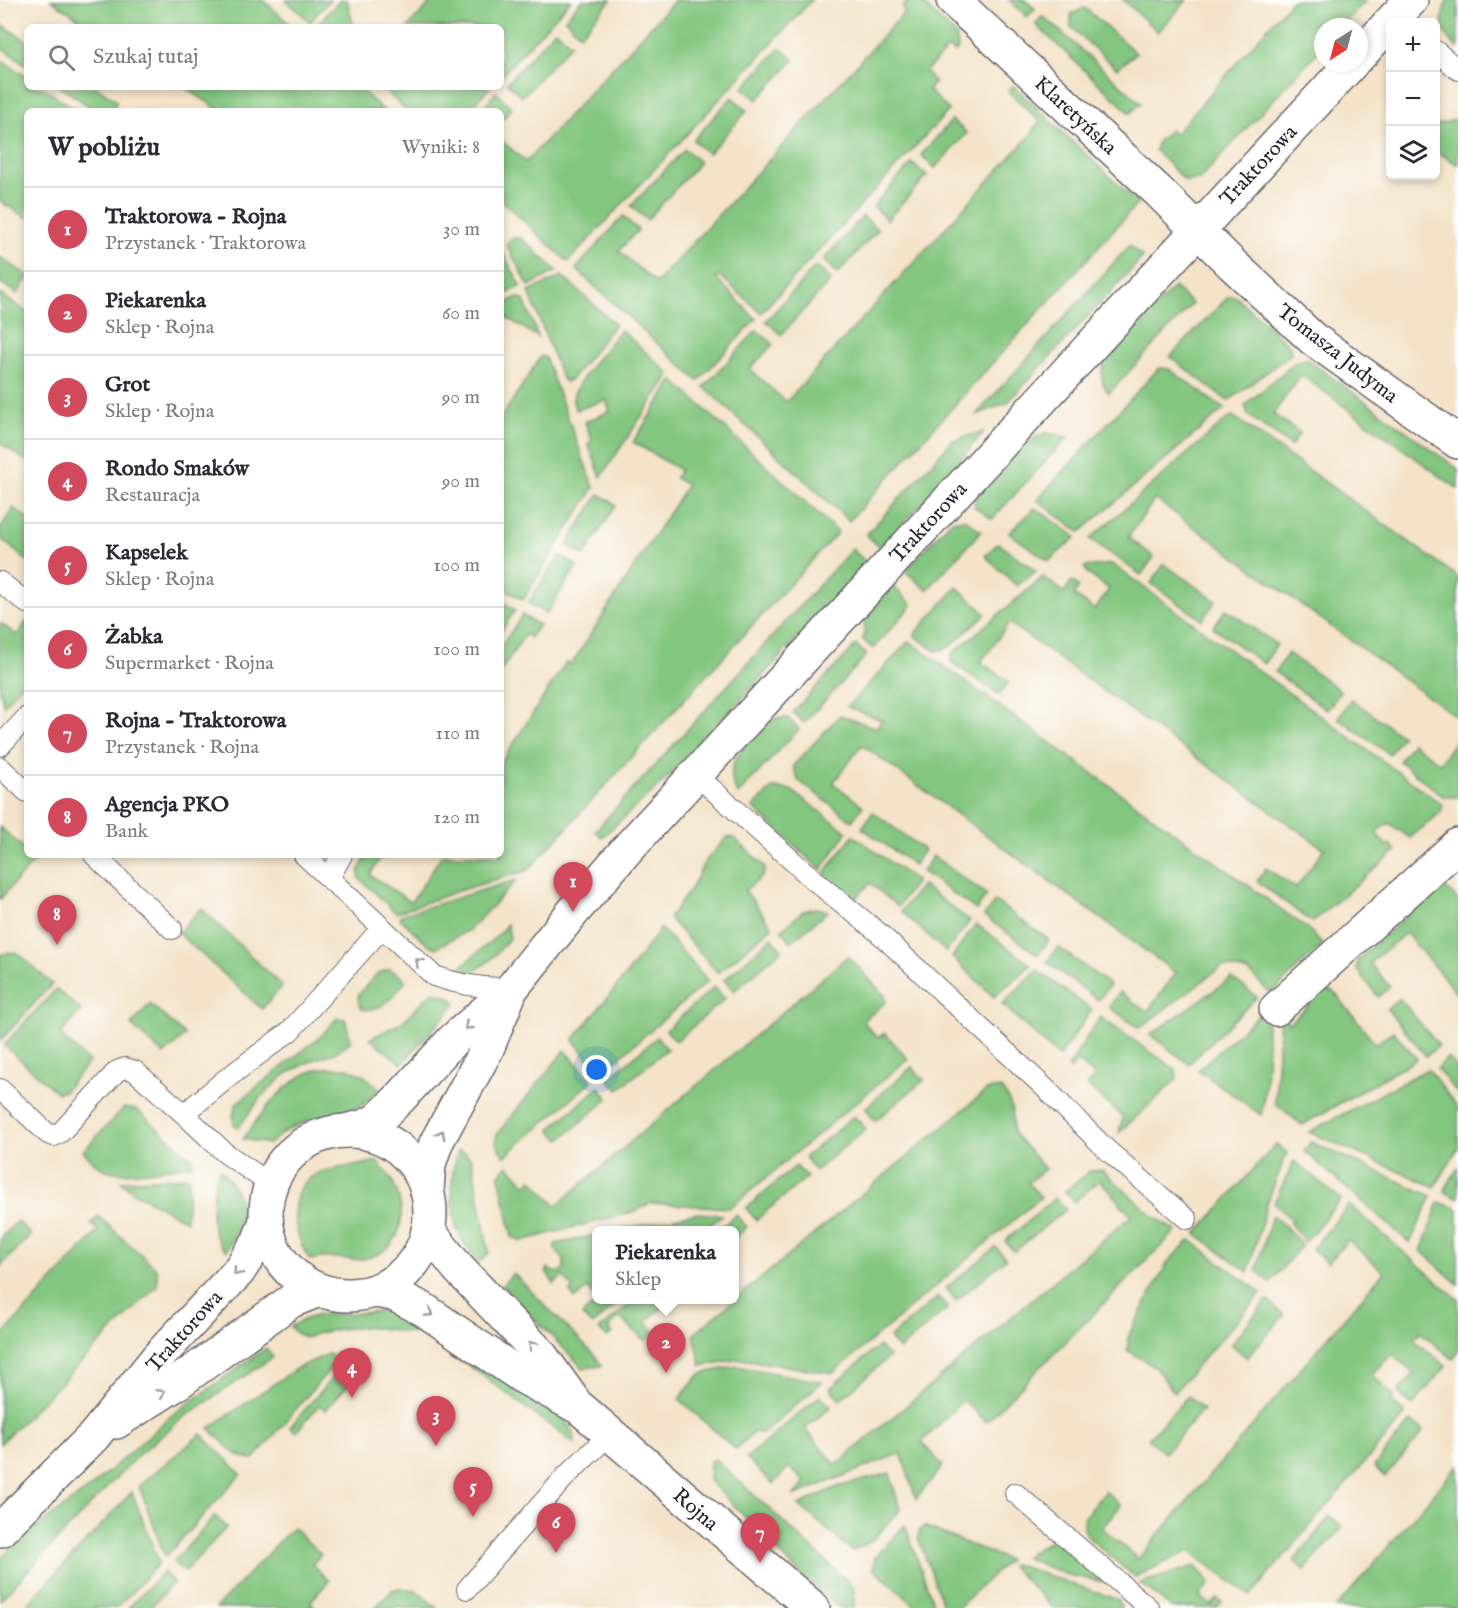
<!DOCTYPE html>
<html lang="pl">
<meta charset="utf-8">
<style>
:root{--surface:#fff;--page:#f7f7f7;--text:#2b2b33;--muted:#7c7c81;--line:#e1e1e2;--accent:#d1495b}
body{margin:0;font-family:"IM FELL English",serif;background:var(--page);color:var(--text)}
.controls{position:absolute;right:18px;top:18px;display:grid;overflow:hidden;border-radius:9px;box-shadow:0 3px 9px #0003}
.controls button{width:54px;height:54px;display:grid;place-items:center;padding:0;border:0;border-bottom:2px solid var(--line);background:var(--surface);color:var(--text);font:30px sans-serif}
.compass{position:absolute;left:1314px;top:18px;width:54px;height:54px;border-radius:50%;background:var(--surface);box-shadow:0 3px 9px #0003;rotate:216deg}
.you{position:absolute;left:597px;top:1070px;width:21px;height:21px;margin:-15px;border:4px solid #fff;border-radius:50%;background:#1a73e8;box-shadow:0 0 0 9px #1a73e833}
.badge{display:grid;place-items:center;width:39px;height:39px;border-radius:50%;background:var(--accent);color:#fff;font-size:20px;font-weight:700}
.pin{position:absolute;translate:-50% -50px;filter:drop-shadow(0 2px 3px #0008)}
.pin::after{content:'';position:absolute;top:32px;width:21px;height:18px;background:inherit;clip-path:polygon(0 0,100% 0,50% 100%)}
.popup{position:absolute;left:592px;top:1226px;width:147px;height:78px;box-sizing:border-box;display:grid;place-content:center;border-radius:9px;background:var(--surface);filter:drop-shadow(0 2px 4px #0005);font-size:20px;white-space:nowrap;color:var(--muted)}
.popup b{font-size:22px;color:var(--text)}
.popup::after{content:'';position:absolute;left:50%;top:100%;margin-left:-12px;border:12px solid transparent;border-top-color:var(--surface)}
.list{margin:0;padding:0;list-style:none}
h2{display:flex;justify-content:space-between;align-items:center;height:78px;margin:0;padding:0 24px;font-size:26px}
h2 small{font-size:20px;font-weight:400;color:var(--muted)}
.list li{display:grid;grid-template-columns:39px 1fr auto;gap:18px;align-items:center;box-sizing:border-box;height:84px;padding:0 24px;border-top:2px solid var(--line)}
.list b{display:block;font-size:22px;white-space:nowrap}
.list p{margin:0;font-size:20px;white-space:nowrap;color:var(--muted)}
.list em{font-size:20px;font-style:normal;color:var(--muted)}
.icon{flex:none;width:33px;height:33px;fill:none;stroke:currentColor;stroke-width:2;stroke-linecap:round;stroke-linejoin:round}
.map{position:relative;flex:none;width:1458px;height:1608px;overflow:hidden}
.search{position:absolute;background:var(--surface);box-shadow:0 3px 9px #0003;left:24px;top:24px;width:480px;height:66px;display:flex;align-items:center;gap:15px;box-sizing:border-box;padding:0 21px;border-radius:9px;color:var(--muted);font-size:22px}
.panel{position:absolute;background:var(--surface);box-shadow:0 3px 9px #0003;left:24px;top:108px;width:480px;height:750px;border-radius:9px}
.map>svg:first-child{display:block}
</style>
<div class="map">
<svg width="1458" height="1608" viewBox="0 0 1458 1608">
<rect width="100%" height="100%" fill="#fdfcf7"/>
<filter id="ink" filterUnits="userSpaceOnUse"><feTurbulence type="fractalNoise" baseFrequency=".0167" numOctaves="2"/><feDisplacementMap in="SourceGraphic" scale="12" xChannelSelector="R" yChannelSelector="G"/><feConvolveMatrix kernelMatrix="1 2 1 2 8 2 1 2 1" color-interpolation-filters="sRGB"/></filter>
<filter id="wash" filterUnits="userSpaceOnUse"><feTurbulence type="fractalNoise" baseFrequency=".008" numOctaves="4" result="noise"/><feDisplacementMap in="SourceGraphic" scale="24" xChannelSelector="R" yChannelSelector="G"/><feGaussianBlur stdDeviation="1.35" result="paint"/><feColorMatrix in="noise" values="0 0 0 0 0 0 0 0 0 0 0 0 0 0 0 0 0 1.4 0 .05"/><feComposite in="paint" operator="in"/></filter>
<g filter="url(#wash)">
<rect width="100%" height="100%" fill="#f4e3c9"/>
<g fill="#83c680" stroke="#52745e" stroke-width="1.5">
<polygon points="51,0 263,0 293,27 92,27"/>
<polygon points="286,0 330,0 310,22"/>
<polygon points="340,0 347,0 354,27 315,27"/>
<polygon points="433,0 571,0 501,76 501,27 408,27"/>
<polygon points="582,0 611,0 580,35 565,19"/>
<polygon points="675,0 812,0 568,262 501,200 501,140 526,162"/>
<polygon points="909,0 919,0 956,35 958,48 955,53 948,48 925,72 935,82 928,90 949,110 761,313 720,276 716,278 756,319 698,381 576,269 623,216 638,230 619,251 656,283 905,12 902,8"/>
<polygon points="1009,0 1025,0 1035,9 1027,17"/>
<polygon points="1123,0 1187,0 1158,32"/>
<polygon points="1292,0 1366,0 1341,27 1323,27 1323,46 1199,180 1185,181 1155,150 1158,141 1170,130 1175,134"/>
<path d="M1447 0H1458V49C1442 34 1438 21 1447 0Z"/>
<polygon points="1085,8 1136,53 1117,69 1071,27 1071,14"/>
<polygon points="1043,16 1141,103 1130,113 1035,24"/>
<polygon points="2,25 27,41 27,65 0,47 0,27"/>
<polygon points="555,30 571,44 522,97 507,83"/>
<polygon points="780,48 794,60 757,100 743,88"/>
<polygon points="0,59 27,77 27,87 42,87 78,111 27,111 27,218 0,201"/>
<polygon points="1013,86 1138,203 849,521 704,387 757,330 773,344 750,369 786,402 1035,130 1033,129 1040,122 1008,91"/>
<polygon points="60,87 97,87 117,101 111,111 97,111"/>
<polygon points="184,87 358,87 384,111 221,111"/>
<polygon points="381,87 490,87 468,111 407,111"/>
<polygon points="496,92 512,108 501,120 501,111 480,111"/>
<polygon points="732,97 747,111 708,154 693,140"/>
<polygon points="1458,119 1458,165 1436,151 1436,125"/>
<polygon points="952,120 967,133 935,168 921,155"/>
<polygon points="685,149 700,162 647,220 631,206"/>
<polygon points="912,163 927,176 887,220 873,206"/>
<polygon points="863,216 878,230 837,274 823,260"/>
<polygon points="512,238 521,238 557,271 529,286 506,244"/>
<polygon points="1130,245 1143,257 1007,403 976,415"/>
<polygon points="501,249 521,286 501,297"/>
<polygon points="0,257 27,275 27,279 17,294 0,282"/>
<polygon points="816,266 831,280 781,335 766,321"/>
<polygon points="562,276 615,324 572,379 566,382 562,379 529,292"/>
<path d="M1174 287 1192 304 1109 393C1100 383 1101 375 1104 363Z"/>
<polygon points="0,294 27,312 27,347 25,348 27,360 27,461 0,443"/>
<polygon points="1235,296 1290,346 1291,354 1228,401 1170,357 1228,297"/>
<polygon points="517,297 524,300 538,337 501,314 501,306"/>
<path d="M621 330 670 374 601 477 588 444 592 441 585 422 610 411 606 400 576 410C575 407 573 404 573 401 571 387 611 342 621 330Z"/>
<polygon points="541,356 545,357 594,488 523,600 505,589 501,590 501,418"/>
<polygon points="1307,359 1458,469 1458,489 1301,375 1273,414 1300,433 1291,446 1248,415 1245,405 1297,361"/>
<polygon points="1159,368 1169,369 1224,409 1080,532 1037,500"/>
<polygon points="673,380 838,532 528,870 458,891 396,913 359,878 359,870 367,855 371,855 379,860 370,875 411,902 442,855 501,855 501,763 566,662 571,665 687,485 675,478 680,470 633,442"/>
<polygon points="1233,416 1458,577 1458,718 1155,499 1128,537 1154,557 1141,575 1090,539 1226,420"/>
<polygon points="983,432 955,467 881,548 866,535 953,440"/>
<path d="M1047 433 1068 437 992 519 975 507 974 497C989 480 1025 436 1047 433Z"/>
<polygon points="599,494 616,505 584,556 567,545"/>
<polygon points="13,508 27,518 27,561 0,538 0,529"/>
<polygon points="1035,508 1076,537 1049,561 1009,533"/>
<polygon points="965,519 981,531 927,590 905,571 951,521"/>
<polygon points="998,543 1036,571 1017,586 985,556"/>
<polygon points="852,549 867,563 681,764 650,794 602,837 595,831"/>
<polygon points="560,555 577,566 546,614 528,603"/>
<polygon points="1112,564 1443,805 1441,812 1410,838 1389,823 1376,833 1387,846 1390,844 1396,851 1312,922 1257,881 1266,868 1296,888 1324,849 1009,623 981,662 1009,682 999,695 951,662 952,654 1043,577 1064,592 1072,581 1079,587 1074,595 1095,610 1109,589 1088,574 1084,567"/>
<polygon points="1164,564 1216,601 1202,620 1151,583"/>
<polygon points="892,585 912,605 873,649 862,639 865,635 864,615"/>
<polygon points="957,587 986,614 948,648 935,651 915,636 916,632"/>
<polygon points="501,601 515,610 501,632"/>
<polygon points="1226,609 1277,645 1264,664 1213,627"/>
<polygon points="522,615 539,625 530,638 525,634 501,671 501,647"/>
<polygon points="27,621 27,678 4,705 0,693 0,623 17,635"/>
<polygon points="909,641 1307,928 1323,944 1271,994 1249,972 1223,966 1139,1028 1109,1007 1120,992 1147,1012 1176,973 862,745 833,783 863,806 852,821 798,780 793,766 840,715 876,728 882,720 847,707"/>
<polygon points="856,645 867,655 804,723 793,712"/>
<polygon points="1288,653 1341,691 1327,710 1275,672"/>
<polygon points="1351,699 1402,736 1389,754 1338,718"/>
<path d="M788 718 799 729 738 794C718 764 749 741 767 719Z"/>
<polygon points="1458,737 1458,797 1444,797 1399,761 1412,743 1440,763"/>
<polygon points="772,788 791,790 847,832 821,870 753,808"/>
<polygon points="873,812 924,850 914,865 862,828"/>
<polygon points="0,827 27,851 27,855 31,855 36,859 0,899"/>
<polygon points="853,835 916,881 898,907 870,883 853,901 824,874"/>
<polygon points="727,837 734,838 764,866 765,869 763,876 745,890 772,927 718,973 669,918 692,887 704,863"/>
<polygon points="933,856 987,895 976,910 922,871"/>
<polygon points="515,880 516,881 469,930 436,948 427,944 400,918 401,915"/>
<polygon points="1442,884 1458,900 1458,995 1406,933 1370,963 1390,987 1378,997 1357,970 1357,960"/>
<polygon points="922,885 970,921 946,952 901,911"/>
<polygon points="995,901 1049,940 1038,955 984,916"/>
<polygon points="201,908 282,986 262,1009 178,933"/>
<polygon points="817,908 828,911 791,942 781,930 803,911"/>
<path d="M507 924 510 937C497 953 480 978 456 971L498 935Z"/>
<polygon points="976,924 1031,965 994,997 952,957"/>
<polygon points="661,928 708,981 601,1073 573,1040 625,976"/>
<polygon points="772,937 782,950 734,991 724,980"/>
<polygon points="1058,947 1110,985 1098,1000 1047,962"/>
<polygon points="17,952 52,984 0,1041 0,956 2,954"/>
<polygon points="848,956 885,996 886,1002 863,1021 877,1038 885,1033 908,1059 730,1208 651,1203 633,1212 522,1241 512,1237 499,1175 508,1165 526,1185 532,1179 556,1206"/>
<path d="M389 969 404 978 405 982C394 996 381 1013 362 1009L359 1004 358 995 377 974Z"/>
<polygon points="1037,970 1092,1010 1059,1057 1002,1004"/>
<polygon points="1232,978 1257,997 1189,1064 1150,1035"/>
<polygon points="714,987 725,999 676,1041 666,1030"/>
<polygon points="1317,988 1334,992 1376,1044 1393,1031 1417,1059 1302,1125 1275,1103 1280,1014 1289,1023 1308,1006 1300,997"/>
<polygon points="56,989 81,1010 60,1035 89,1062 64,1091 57,1093 4,1045"/>
<polygon points="432,992 448,996 456,1003 402,1064 370,1039 401,1023"/>
<polygon points="1399,998 1439,1046 1426,1056 1387,1009"/>
<polygon points="150,1004 185,1035 164,1055 131,1025"/>
<path d="M1265 1009C1270 1043 1267 1081 1261 1115L1198 1070Z"/>
<polygon points="1100,1017 1176,1070 1177,1079 1119,1133 1123,1117 1087,1085 1095,1076 1078,1061 1071,1069 1068,1067"/>
<polygon points="337,1018 345,1019 351,1041 335,1053 315,1059 286,1074 262,1096 238,1128 234,1124 233,1115 237,1103 321,1036"/>
<polygon points="657,1037 667,1049 618,1090 608,1079"/>
<polygon points="565,1050 592,1081 504,1157 496,1142 497,1134"/>
<polygon points="1448,1057 1458,1069 1458,1094 1437,1069"/>
<polygon points="912,1067 924,1080 875,1121 865,1108"/>
<path d="M347 1068 363 1075 380 1089 362 1105 348 1112 304 1122 284 1132 269 1144 243 1139C262 1113 285 1079 318 1069 327 1067 338 1068 347 1068Z"/>
<polygon points="1428,1069 1458,1108 1458,1148 1435,1187 1309,1132"/>
<polygon points="599,1087 608,1099 560,1140 550,1129"/>
<path d="M1001 1088C1012 1102 1014 1114 1013 1132L1045 1169 1028 1183 1041 1197 833 1373 740 1359 701 1366 694 1334 987 1090Z"/>
<path d="M124 1108 137 1110 189 1156 192 1160V1165C169 1167 120 1180 100 1167 94 1163 88 1156 83 1151Z"/>
<polygon points="854,1116 866,1129 815,1171 805,1157"/>
<polygon points="1311,1142 1432,1196 1410,1243 1304,1151"/>
<polygon points="1276,1144 1287,1153 1267,1203 1248,1272 1196,1234"/>
<path d="M458 1150 465 1153 472 1160 489 1253 480 1262C474 1256 468 1251 464 1244 449 1220 449 1176 458 1150Z"/>
<path d="M376 1161C405 1185 416 1243 371 1257 351 1264 331 1253 310 1260 292 1234 283 1187 321 1172 339 1166 358 1167 376 1161Z"/>
<polygon points="1294,1161 1341,1199 1305,1242 1289,1222 1292,1220 1274,1203"/>
<polygon points="796,1166 807,1177 756,1220 746,1208"/>
<polygon points="1458,1168 1458,1199 1444,1191"/>
<path d="M220 1169C245 1196 247 1220 226 1251 209 1236 211 1213 214 1192 215 1184 215 1175 220 1169Z"/>
<polygon points="1102,1170 1153,1216 1176,1231 986,1422 963,1400 922,1442 943,1466 916,1499 901,1453 793,1496 805,1482 789,1467 773,1484 746,1458 820,1396 831,1407 805,1429 836,1465 1131,1216 1100,1180 1074,1202 1065,1191 1090,1171"/>
<polygon points="189,1177 186,1221 133,1192 121,1181"/>
<polygon points="1055,1198 1066,1209 1014,1252 1005,1241"/>
<polygon points="1439,1202 1458,1209 1458,1284 1421,1251"/>
<polygon points="1349,1205 1458,1299 1458,1352 1453,1359 1420,1332 1414,1340 1446,1366 1412,1406 1398,1392 1414,1374 1392,1354 1372,1375 1394,1396 1392,1402 1406,1414 1250,1596 1189,1551 1135,1577 1090,1539 1083,1529 1085,1516 1105,1491 1121,1505 1102,1528 1138,1559 1384,1272 1348,1240 1328,1263 1312,1249"/>
<polygon points="698,1213 722,1215 704,1230 618,1230"/>
<polygon points="736,1215 747,1227 735,1238 735,1230 718,1230"/>
<polygon points="1272,1215 1286,1227 1302,1245 1270,1283 1256,1270"/>
<polygon points="98,1216 157,1269 157,1286 0,1444 0,1338 98,1231 91,1224"/>
<polygon points="17,1221 31,1234 0,1267 0,1240"/>
<polygon points="597,1235 597,1300 622,1300 592,1325 582,1315 598,1301 588,1288 575,1299 570,1292 573,1288 563,1276 554,1284 546,1271 548,1268 551,1271 559,1273 564,1269 564,1259 554,1248 556,1244"/>
<polygon points="1190,1240 1261,1293 1174,1392 1155,1367 1127,1350 1129,1334 1168,1262"/>
<polygon points="996,1247 1006,1259 956,1301 946,1288"/>
<polygon points="513,1273 595,1356 602,1366 583,1368 502,1286"/>
<polygon points="938,1297 948,1308 899,1350 889,1338"/>
<polygon points="635,1300 664,1300 668,1304 646,1321 655,1332 645,1341 619,1317 608,1329 612,1333 607,1337 599,1330"/>
<polygon points="1267,1300 1284,1315 1247,1358 1231,1344"/>
<path d="M381 1310 404 1314 423 1328 415 1333C405 1333 396 1330 386 1329 360 1326 330 1328 305 1338L296 1333 290 1327C325 1305 345 1319 381 1310Z"/>
<polygon points="879,1346 889,1357 840,1400 830,1388"/>
<polygon points="266,1348 273,1357 183,1418 138,1455 0,1600 0,1558 30,1532 91,1487 172,1415"/>
<polygon points="452,1348 545,1403 565,1420 572,1430 575,1444 468,1365 456,1356"/>
<path d="M328 1354 339 1358 254 1459C234 1459 222 1441 209 1428L299 1367Z"/>
<polygon points="737,1366 822,1382 763,1434 755,1432 735,1449 679,1399 700,1374"/>
<polygon points="339,1370 351,1381 326,1410 319,1405 296,1432 290,1427"/>
<polygon points="1188,1396 1203,1409 1165,1453 1148,1439"/>
<polygon points="1411,1421 1424,1431 1385,1477 1374,1466"/>
<polygon points="201,1434 241,1474 165,1557 139,1486 156,1471"/>
<polygon points="715,1459 854,1587 854,1608 840,1608 799,1573 709,1480 710,1461"/>
<polygon points="1458,1465 1458,1608 1336,1608"/>
<polygon points="890,1473 900,1510 872,1541 852,1551 799,1505 837,1487"/>
<polygon points="132,1492 159,1563 117,1608 24,1608"/>
<polygon points="215,1516 227,1527 184,1572 173,1562"/>
<polygon points="1330,1516 1343,1527 1305,1570 1294,1561"/>
<polygon points="905,1525 935,1608 918,1608 873,1569 875,1557"/>
<polygon points="924,1526 1008,1560 958,1608 944,1608 918,1537 920,1530"/>
<polygon points="293,1527 321,1555 312,1564 329,1581 310,1602 316,1608 216,1608"/>
<polygon points="1055,1538 1108,1583 1064,1574 1024,1557"/>
<polygon points="1010,1565 1018,1565 1119,1600 1121,1608 1053,1608"/>
<polygon points="1195,1566 1210,1582 1200,1597 1212,1605 1217,1599 1222,1602 1216,1608 1195,1608 1193,1606 1191,1608 1172,1608 1140,1583"/>
<polygon points="163,1572 174,1582 150,1608 128,1608"/>
<polygon points="399,1588 416,1590 437,1608 402,1608 399,1605 396,1608 375,1608 392,1590"/>
</g>
</g>
<g filter="url(#ink)">
<g fill="none" stroke-linecap="round" stroke-linejoin="round">
<g stroke="#6c666d" stroke-width="22">
<g id="lane">
<polyline points="1436,51 1458,70"/>
<polyline points="0,582 27,603"/>
<polyline points="0,746 27,717"/>
<polyline points="0,767 27,792"/>
<polyline points="695,774 815,881 879,933 1045,1088 1106,1149 1187,1219"/>
<polyline points="94,855 172,929"/>
<path d="M304 855 434 976C460 985 485 989 512 988"/>
<polyline points="329,878 342,855"/>
<polyline points="0,1089 48,1134 54,1136 61,1132 117,1071 125,1068 135,1071 184,1114 225,1153 270,1184"/>
<polyline points="184,1114 226,1079 290,1031 382,928"/>
<polyline points="1015,1493 1149,1608"/>
<polyline points="467,1589 566,1476 610,1434"/>
</g>
</g>
<g stroke="#6c666d" stroke-width="36">
<g id="street">
<polyline points="953,0 1158,191 1233,265 1313,339 1458,442"/>
<polyline points="1276,1009 1458,845"/>
</g>
</g>
<g stroke="#6c666d" stroke-width="36">
<g id="secondary">
<polyline points="1359,56 1411,0"/>
<circle cx="348" cy="1213" r="82"/>
<polyline points="345,1131 365,1126 377,1120 400,1098 453,1040 512,988 573,912 629,847 1352,63"/>
<polyline points="427,1190 429,1164 436,1143 487,1049 509,995"/>
<polyline points="428,1230 457,1267 540,1354 573,1400"/>
<polyline points="375,1291 393,1294 423,1309 521,1376 580,1408 813,1608"/>
<polyline points="116,1422 173,1386 291,1301 319,1290"/>
<polyline points="0,1530 94,1436 157,1358 238,1272 258,1242 266,1221"/>
</g>
</g>
<use href="#lane" stroke="#fff" stroke-width="20"/>
<use href="#street" stroke="#fff" stroke-width="33"/>
<use href="#secondary" stroke="#fff" stroke-width="33"/>
</g>
<defs><path id="oneway-chevron" d="M-2-3.5L2.5 0L-2 3.5" fill="none" stroke-width="1.6" stroke-linecap="round" stroke-linejoin="round" transform="scale(1.5)"/></defs>
<g stroke="#9c9ca7">
<use href="#oneway-chevron" transform="translate(419 962) rotate(-138)"/>
<use href="#oneway-chevron" transform="translate(468 1026) rotate(139)"/>
<use href="#oneway-chevron" transform="translate(441 1134) rotate(-61)"/>
<use href="#oneway-chevron" transform="translate(237 1272) rotate(130)"/>
<use href="#oneway-chevron" transform="translate(429 1313) rotate(32)"/>
<use href="#oneway-chevron" transform="translate(532 1345) rotate(-133)"/>
<use href="#oneway-chevron" transform="translate(161 1393) rotate(-32)"/>
</g>
</g>
<g text-anchor="middle" stroke-width="4.5" stroke-linejoin="round" paint-order="stroke">
<g font-size="21" fill="#22223b" stroke="#fdfcf7">
<text transform="translate(1076 115) rotate(43)" y="7">Klaretyńska</text>
<text transform="translate(1258 165) rotate(-47)" y="7">Traktorowa</text>
<text transform="translate(1338 353) rotate(38)" y="7">Tomasza Judyma</text>
<text transform="translate(928 522) rotate(-47)" y="7">Traktorowa</text>
<text transform="translate(184 1331) rotate(-48)" y="7">Traktorowa</text>
<text transform="translate(696 1509) rotate(41)" y="7">Rojna</text>
</g>
</g>
</svg>
<div class="controls">
<button>+</button>
<button>−</button>
<button><svg class="icon" aria-label="layers" viewBox="0 0 24 24"><path d="M12 4l9 5-9 5-9-5zM3 14l9 5 9-5"/></svg></button>
</div>
<svg class="compass" viewBox="-18 -18 36 36"><path d="M0-13l5 13h-10z" fill="#e53935"/><path d="M0 13l5-13h-10z" fill="#7c7c81"/></svg>
<div class="you"></div>
<div class="pin badge" style="left:573px;top:912px">1</div>
<div class="pin badge" style="left:666px;top:1373px">2</div>
<div class="popup"><b>Piekarenka</b>Sklep</div>
<div class="pin badge" style="left:436px;top:1446px">3</div>
<div class="pin badge" style="left:352px;top:1398px">4</div>
<div class="pin badge" style="left:473px;top:1517px">5</div>
<div class="pin badge" style="left:556px;top:1553px">6</div>
<div class="pin badge" style="left:760px;top:1563px">7</div>
<div class="pin badge" style="left:57px;top:945px">8</div>
<div class="search"><svg class="icon" aria-label="search" viewBox="0 0 24 24"><circle cx="10" cy="10" r="6"/><path d="M15 15l6 6"/></svg>Szukaj tutaj</div>
<section class="panel">
<h2>W pobliżu<small>Wyniki: 8</small></h2>
<ul class="list">
<li><span class="badge">1</span><div><b>Traktorowa - Rojna</b><p>Przystanek · Traktorowa</p></div><em>30 m</em></li>
<li><span class="badge">2</span><div><b>Piekarenka</b><p>Sklep · Rojna</p></div><em>60 m</em></li>
<li><span class="badge">3</span><div><b>Grot</b><p>Sklep · Rojna</p></div><em>90 m</em></li>
<li><span class="badge">4</span><div><b>Rondo Smaków</b><p>Restauracja</p></div><em>90 m</em></li>
<li><span class="badge">5</span><div><b>Kapselek</b><p>Sklep · Rojna</p></div><em>100 m</em></li>
<li><span class="badge">6</span><div><b>Żabka</b><p>Supermarket · Rojna</p></div><em>100 m</em></li>
<li><span class="badge">7</span><div><b>Rojna - Traktorowa</b><p>Przystanek · Rojna</p></div><em>110 m</em></li>
<li><span class="badge">8</span><div><b>Agencja PKO</b><p>Bank</p></div><em>120 m</em></li>
</ul>
</section>
</div>
